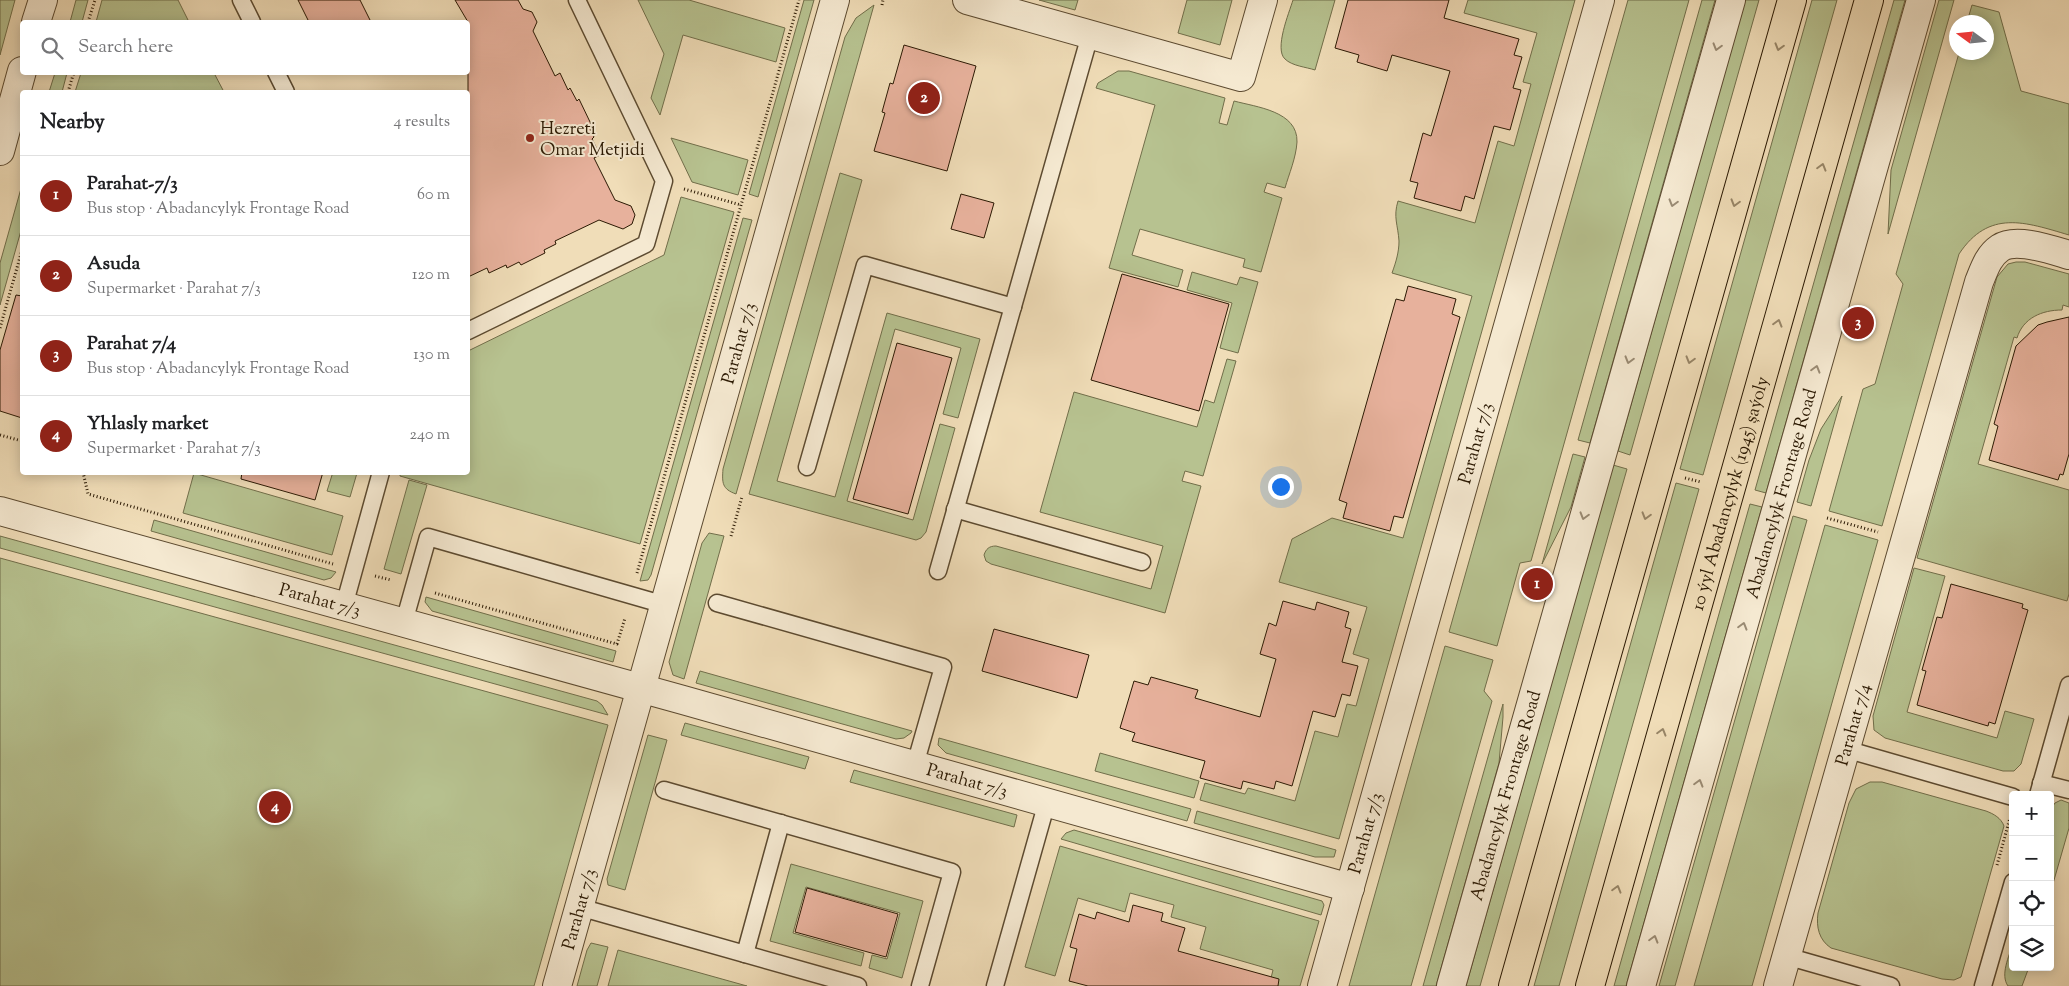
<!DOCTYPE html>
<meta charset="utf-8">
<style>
:root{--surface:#fff;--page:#f2f2f2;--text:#202124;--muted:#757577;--line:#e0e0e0;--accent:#8f2418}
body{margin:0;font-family:"Sorts Mill Goudy",serif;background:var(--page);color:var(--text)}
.controls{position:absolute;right:15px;bottom:15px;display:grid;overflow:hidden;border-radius:5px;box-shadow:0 2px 12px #0003}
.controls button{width:45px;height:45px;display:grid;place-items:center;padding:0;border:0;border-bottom:1px solid var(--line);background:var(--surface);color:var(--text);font:25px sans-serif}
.compass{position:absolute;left:1949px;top:15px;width:45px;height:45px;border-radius:50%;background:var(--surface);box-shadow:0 2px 12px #0003;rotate:285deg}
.you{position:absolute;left:1280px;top:486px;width:18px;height:18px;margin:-12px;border:4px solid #fff;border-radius:50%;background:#1a73e8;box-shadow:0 0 0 8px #1a73e833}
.badge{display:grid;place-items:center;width:32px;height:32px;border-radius:50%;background:var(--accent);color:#fff;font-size:16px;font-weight:700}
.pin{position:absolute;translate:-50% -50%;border:2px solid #fff;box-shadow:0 1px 5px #0006}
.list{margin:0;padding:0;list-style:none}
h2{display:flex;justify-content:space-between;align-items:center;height:65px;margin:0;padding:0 20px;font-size:21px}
h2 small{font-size:16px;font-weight:400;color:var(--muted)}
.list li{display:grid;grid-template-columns:32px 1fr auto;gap:15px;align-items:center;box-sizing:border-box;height:80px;padding:0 20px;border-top:1px solid var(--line)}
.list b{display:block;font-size:19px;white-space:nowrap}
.list p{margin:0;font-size:16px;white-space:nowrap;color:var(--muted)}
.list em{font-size:16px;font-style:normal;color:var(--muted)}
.icon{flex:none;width:28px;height:28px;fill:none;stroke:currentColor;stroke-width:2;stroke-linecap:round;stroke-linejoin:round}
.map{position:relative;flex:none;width:2069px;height:986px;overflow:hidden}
.search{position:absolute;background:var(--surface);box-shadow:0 2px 12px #0003;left:20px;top:20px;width:450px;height:55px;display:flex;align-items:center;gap:12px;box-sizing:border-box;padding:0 18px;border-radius:5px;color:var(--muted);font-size:19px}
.panel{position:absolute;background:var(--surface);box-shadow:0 2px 12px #0003;left:20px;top:90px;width:450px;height:385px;border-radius:5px}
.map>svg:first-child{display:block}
</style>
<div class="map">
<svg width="2069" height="986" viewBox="0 0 2069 986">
<rect width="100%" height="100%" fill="#f0ddb8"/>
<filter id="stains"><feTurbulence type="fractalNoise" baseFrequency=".004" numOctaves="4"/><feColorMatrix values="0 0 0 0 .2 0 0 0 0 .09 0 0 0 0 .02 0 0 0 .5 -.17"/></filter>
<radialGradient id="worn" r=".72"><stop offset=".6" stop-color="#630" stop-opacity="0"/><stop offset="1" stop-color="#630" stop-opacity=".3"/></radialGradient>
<g fill="#b7c290" stroke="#716e4a">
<polygon points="0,0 15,0 0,55"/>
<polygon points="76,0 88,0 82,22 70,22"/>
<polygon points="102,0 178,0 189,22 96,22"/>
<polygon points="638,0 689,0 785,28 776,62 683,35 660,115 651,98 664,54"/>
<polygon points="804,0 814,0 758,197 749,194"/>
<polygon points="1039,0 1078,0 1075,10"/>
<polygon points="1187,0 1232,0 1220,45 1178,33"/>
<path d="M1293 0H1335L1315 70C1306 67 1292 66 1285 59 1274 49 1289 13 1293 0Z"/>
<path d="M1468 0H1575L1339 839 1200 800 1205 783 1245 794 1248 788 1295 801 1315 731 1338 737 1347 704 1356 706 1369 659 1353 654 1367 607 1279 582 1292 539 1332 518 1403 538 1472 296 1392 273C1396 262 1399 252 1399 241 1398 225 1393 217 1398 201L1475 223 1498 141 1514 146 1531 84 1523 82 1537 33 1464 13Z"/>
<polygon points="1628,0 1689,0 1531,561 1520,563 1497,646 1449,632"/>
<polygon points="1702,0 1715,0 1590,443 1578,440"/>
<polygon points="1745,0 1759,0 1630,455 1618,451"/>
<polygon points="1812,0 1837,0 1703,475 1680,469"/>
<polygon points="1894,0 1905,0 1766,493 1755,490"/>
<polygon points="1939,0 1954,0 1888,234 1891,170"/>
<path d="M874 5 736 494C722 489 722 483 723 469L845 37 856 18Z"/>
<path d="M1972 5 1999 12 2021 91 2069 104V235C2025 222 1989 209 1959 254L1882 526 1829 511 1863 389 1875 384 1903 284 1896 274 1959 53 1986 52V22H1967Z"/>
<path d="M1118 71H1129L1225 98 1219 123 1227 125 1234 101C1256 107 1298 111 1297 142 1296 158 1289 174 1285 188L1267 183 1264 192 1282 198 1261 272 1243 267 1245 259 1140 229 1132 255 1183 270 1178 287 1109 268 1155 105 1096 88 1098 83Z"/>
<polygon points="55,73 67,73 62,92 49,92"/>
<polygon points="81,73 214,73 224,92 75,92"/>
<polygon points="671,138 748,160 738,195 692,182"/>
<polygon points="840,173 862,180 777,481 835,497 887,313 980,339 958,418 943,414 961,348 895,329 847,501 913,520 940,424 955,428 926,532 921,538 916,540 749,494"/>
<polygon points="22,185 22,227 0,305 0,263"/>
<polygon points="681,197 734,212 640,544 400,476 400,472 468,472 468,351 664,255"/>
<polygon points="743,218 752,220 651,575 648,580 640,581"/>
<path d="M2016 262H2025L2069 274V307L2063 305 2062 310C2042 310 2023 318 2017 338L2014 337 1978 464 2069 490V594L2067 601 1917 558 1997 277 2008 264Z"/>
<polygon points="1192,272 1237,285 1240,277 1258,282 1238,353 1220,348 1232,303 1187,290"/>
<path d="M1227 359 1236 361 1203 476 1185 471 1182 481 1201 486 1165 613 991 564 986 561 984 555C986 549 989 546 996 546L1151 589 1163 546 1040 512 1074 392 1197 427 1205 400 1214 403Z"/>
<polygon points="1842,396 1811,506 1797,502 1809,460 1821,429"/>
<polygon points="1573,454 1585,457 1571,507 1542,564"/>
<polygon points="1613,465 1627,469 1480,986 1466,986"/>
<polygon points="333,472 357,473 350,497 327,491"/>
<polygon points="194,473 343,516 332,555 183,513"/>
<polygon points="409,480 427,485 401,574 384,569"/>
<polygon points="1676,483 1699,489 1559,986 1534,986"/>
<polygon points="1750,504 1762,507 1626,986 1614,986"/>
<polygon points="1793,516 1807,520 1675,986 1659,986"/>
<polygon points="154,520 336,572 331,578 324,580 151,531"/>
<polygon points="1825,525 1878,540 1752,986 1694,986"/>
<polygon points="709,533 724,536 684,679 673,675 669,662 702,543"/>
<polygon points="0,536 597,701 602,705 608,715 0,548"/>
<polygon points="0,558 608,725 534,986 0,986"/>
<polygon points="1914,568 1945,576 1907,712 1997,738 2005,711 2034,719 2021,764 2014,771 2003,771 1885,738 1874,730 1873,716"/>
<polygon points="426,597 616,651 613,662 432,611 425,602"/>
<polygon points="1445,646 1493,660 1484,691 1492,701 1411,986 1349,986"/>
<polygon points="700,671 912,731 911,733 904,738 896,739 696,683"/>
<polygon points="1503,704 1503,717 1499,763 1436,986 1423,986"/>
<polygon points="685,723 809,757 805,769 681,735"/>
<polygon points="648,735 667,740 625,890 608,885 607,879"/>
<polygon points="939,738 1191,809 1187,821 946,753 938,745"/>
<polygon points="1100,753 1199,781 1194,798 1095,771"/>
<polygon points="854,770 1017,815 1014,827 850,782"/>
<path d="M1870 782H1882L1986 811C1994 814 2001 818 2004 826L1961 977 1954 980 1942 979 1831 948C1819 940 1816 927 1818 913L1849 803 1856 789Z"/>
<polygon points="2061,800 2069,803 2069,828 2050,894 2050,810 2055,803"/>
<polygon points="1197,811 1336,850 1334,857 1315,857 1194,823"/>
<polygon points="1074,830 1322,901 1324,905 1321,915 1061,839 1066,833"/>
<polygon points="1060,846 1319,921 1300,986 1269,986 1273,970 1200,949 1206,927 1171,917 1174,905 1130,893 1125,912 1078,898 1055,976 1025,967"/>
<polygon points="791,864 923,901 902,978 869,968 872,955 887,959 900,913 806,887 793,933 864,953 861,966 770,941"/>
<polygon points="591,943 608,947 597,986 577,986 587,950"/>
<path d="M2013 944V967H2029L2022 986H2008C2000 975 2009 956 2013 944Z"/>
<polygon points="618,950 747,986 608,986"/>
</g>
<g fill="#e7b19c" stroke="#2b1903">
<polygon points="298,0 360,0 371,22 309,22"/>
<polygon points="455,0 518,0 523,9 532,12 537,22 533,31 555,76 560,73 568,90 570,88 577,101 579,99 591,124 588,125 594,137 592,139 600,155 594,158 615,200 631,206 635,215 632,224 623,229 599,220 555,241 556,244 544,250 545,253 521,265 519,262 507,268 506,265 489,273 487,268 468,277 468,22"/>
<polygon points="1348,0 1449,0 1444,18 1519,39 1514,55 1522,57 1513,88 1521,90 1510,130 1494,126 1474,199 1465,196 1461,211 1414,198 1418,183 1410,181 1423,133 1431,136 1450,71 1392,55 1387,71 1357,62 1359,55 1335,48"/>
<polygon points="904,45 976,66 947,171 874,151 885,113 882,112 890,83 893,84"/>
<polygon points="961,194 994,203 984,238 951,229"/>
<polygon points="1122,274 1229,304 1199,411 1091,380"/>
<polygon points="1408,286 1456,299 1452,314 1460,317 1403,518 1394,516 1390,531 1343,518 1347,503 1339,500 1396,299 1404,301"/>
<polygon points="16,295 22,296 22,418 0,411 0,350"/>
<polygon points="2069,317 2069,454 2063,475 2060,474 2058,480 1989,460 1998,426 1994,424 2016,346 2038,325 2047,322"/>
<polygon points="897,343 952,358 908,514 853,499"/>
<polygon points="242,472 323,472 315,500 241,479"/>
<polygon points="1951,584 2023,604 2022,608 2028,610 1995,724 1989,722 1988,726 1917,705 1926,671 1922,670 1937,617 1942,618"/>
<polygon points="1283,601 1315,610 1317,602 1349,612 1345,627 1351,629 1342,662 1358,666 1350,696 1342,694 1335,717 1313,711 1292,786 1276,781 1274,789 1243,781 1241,789 1200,778 1205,761 1132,741 1135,733 1120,728 1134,681 1148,685 1151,677 1198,690 1195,698 1260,717 1276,659 1260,654 1269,623 1276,626"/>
<polygon points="994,629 1089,655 1077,698 982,671"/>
<polygon points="807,888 898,914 886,957 795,932"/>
<polygon points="1133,905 1163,913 1161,921 1185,928 1178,951 1279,979 1278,986 1088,986 1069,981 1077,949 1070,947 1079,914 1095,919 1097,912 1129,922"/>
</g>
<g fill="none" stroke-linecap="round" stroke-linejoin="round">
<g stroke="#5c4a30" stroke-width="19">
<g id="service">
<polyline points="241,0 252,22"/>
<polyline points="276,72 286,92"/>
<polyline points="468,331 646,244 664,181 577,0"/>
<polyline points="807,467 865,265 1013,307"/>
<polyline points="955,509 1142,562"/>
<polyline points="938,571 1090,35"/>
<polyline points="717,603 943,667 915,765"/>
<polyline points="344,606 381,472"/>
<polyline points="404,622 428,537 665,605"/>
<polyline points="1845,749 2013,797"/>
<polyline points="2041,783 2069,790"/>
<polyline points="664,790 952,872 920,986"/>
<polyline points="2038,795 2069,685"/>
<polyline points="579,907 858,986"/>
<polyline points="745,954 781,823"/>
<polyline points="1786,956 1891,986"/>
<polyline points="995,986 1047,802"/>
<polyline points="1983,986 2013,882"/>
</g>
</g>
<g stroke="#5c4a30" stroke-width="30">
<g id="minor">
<polyline points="967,0 1241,77 1263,0"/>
<polyline points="36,22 43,0"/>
<polyline points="0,151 22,71"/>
<path id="s1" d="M0 511 683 700 1350 888"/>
<path id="s2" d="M557 986 835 0"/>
<path id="s3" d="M1322 986 1600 0"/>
<path id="s4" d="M1451 986 1731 0"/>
<path id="s5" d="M1641 986 1921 0"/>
<path id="s6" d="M1778 986 1979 282C1984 270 1988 256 2000 248 2016 237 2052 250 2069 255"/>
</g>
</g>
<g stroke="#2b1903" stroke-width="30">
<g id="primary">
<polyline points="1513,986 1792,0"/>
<path id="s7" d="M1590 986 1869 0"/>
</g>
</g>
<g stroke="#2b1903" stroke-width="3" stroke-dasharray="1 2.5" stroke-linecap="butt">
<polyline points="882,5 883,0"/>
<polyline points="88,22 95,0"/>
<polyline points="68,92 74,72"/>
<polyline points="684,189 741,205"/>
<polyline points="0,328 22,250"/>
<polyline points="0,435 22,441"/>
<polyline points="83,472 88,494 333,564"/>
<polyline points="1685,478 1701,482"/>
<polyline points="1827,518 1878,532"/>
<polyline points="731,536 742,497"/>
<polyline points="637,573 799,0"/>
<polyline points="375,576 391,580"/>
<polyline points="435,593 617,644 625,618"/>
<polyline points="1997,865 2010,818"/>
</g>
<use href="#service" stroke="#f5e9d1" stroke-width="16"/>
<use href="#minor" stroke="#f5e9d1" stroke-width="28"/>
<use href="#primary" stroke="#f0ddb8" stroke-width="28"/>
</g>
<defs><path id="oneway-chevron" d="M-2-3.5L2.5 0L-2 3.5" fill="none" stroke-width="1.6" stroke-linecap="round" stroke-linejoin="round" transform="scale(1.25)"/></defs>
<g stroke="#9a8b74">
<use href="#oneway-chevron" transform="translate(1717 47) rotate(106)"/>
<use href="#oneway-chevron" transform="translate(1673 203) rotate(106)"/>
<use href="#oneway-chevron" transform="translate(1629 360) rotate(106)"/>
<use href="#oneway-chevron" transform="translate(1816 369) rotate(-74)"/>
<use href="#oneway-chevron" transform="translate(1584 516) rotate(106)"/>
<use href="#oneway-chevron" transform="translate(1743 626) rotate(-74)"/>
<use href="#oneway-chevron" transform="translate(1699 783) rotate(-74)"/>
<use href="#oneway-chevron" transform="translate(1654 939) rotate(-74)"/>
</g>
<g stroke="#978567">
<use href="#oneway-chevron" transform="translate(1779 47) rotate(106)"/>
<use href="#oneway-chevron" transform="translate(1822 167) rotate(-74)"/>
<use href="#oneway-chevron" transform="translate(1735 203) rotate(106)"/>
<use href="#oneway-chevron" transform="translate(1778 323) rotate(-74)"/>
<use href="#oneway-chevron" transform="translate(1690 360) rotate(106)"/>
<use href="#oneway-chevron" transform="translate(1646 516) rotate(106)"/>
<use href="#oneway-chevron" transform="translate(1662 732) rotate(-74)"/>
<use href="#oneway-chevron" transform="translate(1617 889) rotate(-74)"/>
</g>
<circle fill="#8f2418" stroke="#f5e9d1" stroke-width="2" cx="530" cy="138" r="5"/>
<g text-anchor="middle" stroke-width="4" stroke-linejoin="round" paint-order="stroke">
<g font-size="18" fill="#2b1903" stroke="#f5e9d1" text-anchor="start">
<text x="540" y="134">Hezreti<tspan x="540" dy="21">Omar Metjidi</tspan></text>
</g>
<g font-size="18" fill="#2b1903" stroke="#f5e9d1">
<text dy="6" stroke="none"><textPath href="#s2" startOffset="668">Parahat 7/3</textPath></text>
<text dy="6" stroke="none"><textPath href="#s3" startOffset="564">Parahat 7/3</textPath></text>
<text dy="6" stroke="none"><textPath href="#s7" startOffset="512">10 ýyl Abadançylyk (1945) şaýoly</textPath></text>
<text dy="6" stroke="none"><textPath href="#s5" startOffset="512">Abadancylyk Frontage Road</textPath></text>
<text dy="6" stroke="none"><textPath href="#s1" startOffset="332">Parahat 7/3</textPath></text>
<text dy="6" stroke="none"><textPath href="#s6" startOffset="272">Parahat 7/4</textPath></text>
<text dy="6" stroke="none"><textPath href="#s1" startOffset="1004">Parahat 7/3</textPath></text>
<text dy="6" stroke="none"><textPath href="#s4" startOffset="198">Abadancylyk Frontage Road</textPath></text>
<text dy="6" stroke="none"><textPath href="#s3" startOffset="159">Parahat 7/3</textPath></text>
<text dy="6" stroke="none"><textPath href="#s2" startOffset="80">Parahat 7/3</textPath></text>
</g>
</g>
<rect width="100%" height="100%" filter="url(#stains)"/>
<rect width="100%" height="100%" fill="url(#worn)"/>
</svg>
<div class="controls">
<button>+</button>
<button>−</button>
<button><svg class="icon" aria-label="locate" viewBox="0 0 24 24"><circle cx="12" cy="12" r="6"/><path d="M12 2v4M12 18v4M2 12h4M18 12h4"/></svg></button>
<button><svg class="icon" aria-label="layers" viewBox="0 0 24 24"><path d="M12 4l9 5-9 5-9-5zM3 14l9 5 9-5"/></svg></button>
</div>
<svg class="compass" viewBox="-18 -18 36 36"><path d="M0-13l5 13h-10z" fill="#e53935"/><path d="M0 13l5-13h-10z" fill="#757577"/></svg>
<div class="you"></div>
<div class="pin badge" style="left:1537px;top:584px">1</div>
<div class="pin badge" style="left:924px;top:98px">2</div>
<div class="pin badge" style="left:1858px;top:323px">3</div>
<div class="pin badge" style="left:275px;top:807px">4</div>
<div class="search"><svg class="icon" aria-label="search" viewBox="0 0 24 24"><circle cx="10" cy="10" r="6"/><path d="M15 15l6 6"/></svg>Search here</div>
<section class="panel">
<h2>Nearby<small>4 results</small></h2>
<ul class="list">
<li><span class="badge">1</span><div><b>Parahat-7/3</b><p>Bus stop · Abadancylyk Frontage Road</p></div><em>60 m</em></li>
<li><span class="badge">2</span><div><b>Asuda</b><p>Supermarket · Parahat 7/3</p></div><em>120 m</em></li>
<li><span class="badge">3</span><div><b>Parahat 7/4</b><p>Bus stop · Abadancylyk Frontage Road</p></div><em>130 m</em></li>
<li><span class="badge">4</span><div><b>Yhlasly market</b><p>Supermarket · Parahat 7/3</p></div><em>240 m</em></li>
</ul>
</section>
</div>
